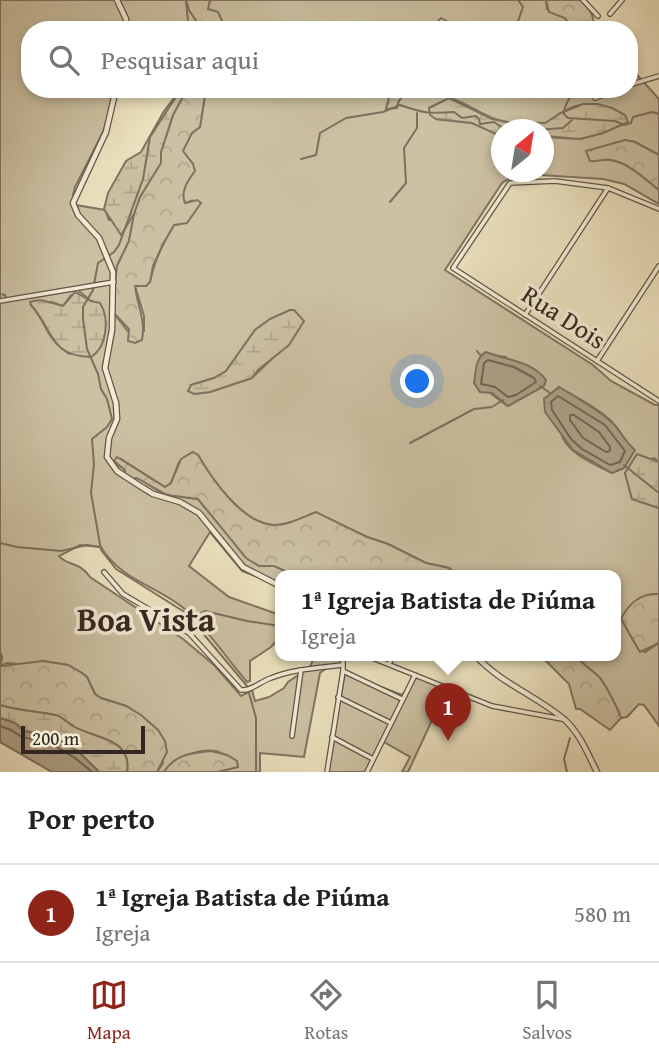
<!DOCTYPE html>
<html lang="pt">
<meta charset="utf-8">
<style>
:root{--surface:#fff;--page:#f6f6f6;--text:#202124;--muted:#757577;--line:#e0e0e0;--accent:#8f2418}
body{margin:0;font-family:"Gentium Book Plus",serif;background:var(--page);color:var(--text)}
.compass{position:absolute;left:491px;top:119px;width:63px;height:63px;border-radius:50%;background:var(--surface);box-shadow:0 4px 10px #0003;rotate:30deg}
.scale{position:absolute;left:21px;bottom:18px;width:124px;box-sizing:border-box;padding-left:7px;border:4px solid #342620;border-top:0;font-size:19px;line-height:24px;white-space:nowrap;color:#342620;-webkit-text-stroke:5px #f2ecd5;paint-order:stroke}
.you{position:absolute;left:418px;top:382px;width:24px;height:24px;margin:-18px;border:5px solid #fff;border-radius:50%;background:#1a73e8;box-shadow:0 0 0 10px #1a73e833}
.badge{display:grid;place-items:center;width:46px;height:46px;border-radius:50%;background:var(--accent);color:#fff;font-size:23px;font-weight:700}
.pin{position:absolute;translate:-50% -58px;filter:drop-shadow(0 2px 4px #0008)}
.pin::after{content:'';position:absolute;top:37px;width:24px;height:21px;background:inherit;clip-path:polygon(0 0,100% 0,50% 100%)}
.popup{position:absolute;left:275px;top:570px;width:346px;height:91px;box-sizing:border-box;display:grid;place-content:center;border-radius:14px;background:var(--surface);filter:drop-shadow(0 2px 5px #0005);font-size:23px;white-space:nowrap;color:var(--muted)}
.popup b{font-size:26px;color:var(--text)}
.popup::after{content:'';position:absolute;left:50%;top:100%;margin-left:-14px;border:14px solid transparent;border-top-color:var(--surface)}
.list{margin:0;padding:0;list-style:none}
h2{display:flex;justify-content:space-between;align-items:center;height:91px;margin:0;padding:0 28px;font-size:30px}
h2 small{font-size:23px;font-weight:400;color:var(--muted)}
.list li{display:grid;grid-template-columns:46px 1fr auto;gap:21px;align-items:center;box-sizing:border-box;height:98px;padding:0 28px;border-top:2px solid var(--line)}
.list b{display:block;font-size:26px;white-space:nowrap}
.list p{margin:0;font-size:23px;white-space:nowrap;color:var(--muted)}
.list em{font-size:23px;font-style:normal;color:var(--muted)}
.icon{flex:none;width:38px;height:38px;fill:none;stroke:currentColor;stroke-width:2;stroke-linecap:round;stroke-linejoin:round}
.map{position:relative;flex:none;width:659px;height:772px;overflow:hidden}
.search{position:absolute;background:var(--surface);box-shadow:0 4px 10px #0003;left:21px;right:21px;top:21px;height:77px;display:flex;align-items:center;gap:18px;box-sizing:border-box;padding:0 24px;border-radius:28px;color:var(--muted);font-size:26px}
.sheet{height:189px;background:var(--surface)}
nav{display:flex;justify-content:space-around;align-items:center;box-sizing:border-box;height:98px;border-top:2px solid var(--line);background:var(--surface);font-size:19px;color:var(--muted)}
nav a{display:grid;justify-items:center;gap:4px}
nav .on{color:var(--accent)}
.map>svg:first-child{display:block}
</style>
<div class="map">
<svg width="659" height="772" viewBox="0 0 659 772">
<defs>
<pattern id="forest-crowns" width="20" height="18" patternUnits="userSpaceOnUse" patternTransform="scale(1.75)"><rect width="20" height="18" fill="#ccc1a3"/><path d="M2 6a3 3 0 1 1 6 0M12 15a3 3 0 1 1 6 0" fill="none" stroke="#b0a68c"/></pattern>
<pattern id="wetland-marsh" width="20" height="14" patternUnits="userSpaceOnUse" patternTransform="scale(1.75)"><rect width="20" height="14" fill="#ccc1a3"/><path d="M1 5h8M5 5V1M11 12h8M15 12V8" fill="none" stroke="#b0a68c"/></pattern>
</defs>
<rect width="100%" height="100%" fill="#ebe1be"/>
<filter id="stains"><feTurbulence type="fractalNoise" baseFrequency=".00286" numOctaves="4"/><feColorMatrix values="0 0 0 0 .2 0 0 0 0 .09 0 0 0 0 .02 0 0 0 .5 -.17"/></filter>
<radialGradient id="worn" r=".72"><stop offset=".6" stop-color="#630" stop-opacity="0"/><stop offset="1" stop-color="#630" stop-opacity=".3"/></radialGradient>
<g fill="#ccc1a3" stroke="#807462" stroke-width="2" fill-rule="evenodd">
<path d="M0 0H186L189 30H163L139 23 137 30H30V89H117L103 132 75 187 73 195 76 205 105 210 109 220 130 219 134 214 129 241 117 266 112 311 130 334 144 331V316L135 286 150 282C154 261 163 243 174 225L180 224 191 201 184 204 182 192 193 164 182 151 192 133 200 127 206 89H389L390 94 386 109 406 93 418 89H482L500 97 504 89H629V66L659 99V155L635 142 625 140 602 160C624 158 643 177 659 190V204L624 184 603 179 524 174 513 176 502 183 445 270 593 365 611 381 655 405H659V462L654 458 625 473 632 499 659 508V594C644 593 632 602 624 614L626 627 638 649 645 652 659 643V726L644 705 639 704 627 717 621 718C618 709 605 684 600 678 592 670 582 664 575 655H616V575H456L449 568 426 563 388 544 367 537 316 513C303 517 287 526 273 525 242 523 212 479 198 455L179 462 171 483 165 487 121 459 118 465 163 494 198 499C215 523 267 565 294 575H280V586L242 571 210 532 189 566 229 597 277 614 280 607V637L271 647 250 661V681L247 682C227 659 209 631 187 611 159 586 121 581 101 547L80 545 59 556C67 566 79 561 90 577L183 639 214 665 241 696 252 690 255 701 269 697 284 688 288 682 310 667 315 655H343L341 665 328 667 320 673 304 757 260 753V772H217L237 767V761C230 757 223 753 216 751 199 748 173 758 164 772H157L163 763 148 722 126 706 101 698 95 694 87 677 82 673 68 665 43 661 27 665 7 663 0 666 2 657 0 652ZM449 98C470 103 486 120 508 122 520 124 535 127 546 123 551 121 555 117 559 114 585 97 606 103 628 122L603 133 580 139 544 137V172H502L501 135 472 123 436 119 429 108ZM80 292 91 301 106 322 101 346 69 354C44 337 48 324 31 305L52 302 63 306 71 295ZM290 310H294L278 353 252 378 210 392 194 394 191 385 214 378 226 371 255 330 270 319ZM496 356 506 357V405L489 392ZM559 387C580 400 615 415 624 440 627 448 625 459 624 468L612 473C596 465 564 452 561 432 558 418 560 402 559 387Z"/>
<polygon points="210,0 546,0 547,9 565,18 573,30 456,30 454,25 441,18 430,30 226,30 218,12 207,9"/>
<polygon points="345,673 402,695 418,676 447,688 408,772 402,772 410,757 382,741 366,772 327,772"/>
</g>
<g fill="url(#forest-crowns)" stroke="#807462" stroke-width="2">
<polygon points="186,0 210,0 208,9 218,12 226,30 189,30"/>
<path d="M546 0H581C590 10 596 17 593 30H573L565 18 549 12Z"/>
<path d="M187 89H206L200 127 192 133 183 151 193 164 195 171C188 181 180 191 185 203L197 200 201 203 187 223 174 225 163 244 153 266 150 282 146 286H135C137 305 146 320 142 340L135 343 128 341 129 329 112 311 117 266 129 241 135 209 140 197 160 163 161 152 173 115Z"/>
<path d="M389 89H418C408 92 398 96 397 108L386 109 390 94Z"/>
<path d="M625 140 635 142 659 155V190C646 180 629 163 612 160 605 158 598 162 590 161L586 151Z"/>
<path d="M193 452 198 455C212 479 242 523 273 525 287 526 303 517 316 512L367 537 388 544 426 563 449 568 456 575H294L274 566H259L246 558 198 499 167 495 137 478 132 479 125 478V470L114 461 117 457 165 487 171 483 181 459Z"/>
<path d="M659 594V643L640 652 621 619C629 603 640 593 659 594Z"/>
<path d="M0 652 2 657 1 666 43 661 68 665 82 673 87 677 95 694 101 698 126 706 141 715 158 730 165 741 167 752 157 772H127C132 737 94 739 73 726 67 723 62 716 55 715 36 711 19 711 0 705Z"/>
<path d="M540 655H575C582 664 592 670 600 678 605 684 618 709 621 718L610 730 580 709H576L569 684Z"/>
<path d="M211 751 227 755 237 761 238 767 217 772H164C175 754 192 753 211 751Z"/>
</g>
<g fill="url(#wetland-marsh)" stroke="#807462" stroke-width="2">
<polygon points="181,89 187,89 173,115 161,152 161,163 140,197 134,214 121,235 104,209 108,193 126,161 141,152 164,111"/>
<polygon points="449,98 492,119 506,122 545,123 561,113 583,104 598,104 612,108 625,115 628,122 603,133 580,139 544,136 544,130 502,130 501,135 498,135 472,123 436,119 430,115 429,108"/>
<path d="M75 292 91 301 100 303C110 319 107 347 91 357 49 356 53 329 31 305L30 302C43 297 51 304 63 306Z"/>
<polygon points="290,310 294,310 304,321 289,345 258,370 252,378 210,392 194,394 188,391 191,385 214,378 226,371 255,330 270,319"/>
<polygon points="637,454 659,462 659,508 632,499 625,473"/>
<path d="M0 705C19 711 36 711 55 715 62 716 67 723 73 726 94 739 132 737 127 772H99L79 752 53 737 24 731 15 723 0 718Z"/>
</g>
<g fill="#ada188" stroke="#7d705e" stroke-width="2">
<path d="M486 352C506 360 532 361 546 380L544 386 508 406 492 393 480 392 474 383C476 372 475 358 486 352Z"/>
<path d="M559 387C576 397 593 407 608 419 619 427 624 441 635 450L624 468 612 473 573 450 545 412 544 399Z"/>
<polygon points="0,718 15,723 24,731 53,737 79,752 99,772 52,772 0,742"/>
</g>
<g fill="none" stroke-linecap="round" stroke-linejoin="round">
<g stroke="#706454" stroke-width="2">
<polygon points="488,360 514,367 534,378 536,382 516,395 508,397 495,387 481,384 484,363"/>
<polygon points="558,396 605,425 625,451 620,462 610,465 582,449 571,439 552,410 551,402"/>
<polygon points="570,415 574,415 599,432 610,447 610,451 606,452 583,438 570,420"/>
<polyline points="0,726 11,730 22,737 50,743 75,758 92,772"/>
</g>
<g stroke="#7d705e" stroke-width="2">
<polyline points="186,0 189,10 202,30"/>
<polyline points="515,30 523,7 518,0"/>
<polyline points="181,89 150,137 143,179 119,245 114,252 98,263 93,290 83,307 83,319 87,349 98,374 101,389 107,399 112,419 107,427 92,439 94,464 91,493 101,550 116,569 186,613 247,686 256,718 256,772"/>
<path d="M577 89C571 97 564 103 564 114L568 118 615 121 624 125 631 123 633 117 652 112 659 114"/>
<polyline points="537,130 563,128 572,120"/>
<path d="M301 159 316 155 320 133 346 118 383 112 400 105C423 113 429 114 454 112L462 118 476 116 479 119 480 124 494 122 506 130"/>
<polyline points="390,202 406,183 404,148 417,128 417,113"/>
<polyline points="0,294 5,295 6,300"/>
<polyline points="36,297 82,289"/>
<polyline points="477,351 481,356"/>
<polyline points="540,386 550,393"/>
<polyline points="410,443 474,409 492,407 503,400"/>
<polyline points="624,465 659,493"/>
<polyline points="0,543 17,547 61,551 87,545 99,547"/>
<polyline points="192,618 205,611 247,621 280,626"/>
<polyline points="316,655 316,656"/>
<polyline points="567,772 564,759 570,738"/>
</g>
<g stroke="#625548" stroke-width="6">
<g id="minor">
<polyline points="583,0 598,16"/>
<polyline points="610,14 622,0"/>
<polyline points="629,85 659,76"/>
<polyline points="595,98 618,89"/>
<polyline points="659,209 608,188 555,181 510,183 453,268 659,401"/>
<polyline points="0,301 114,282"/>
<polyline points="525,315 608,188"/>
<polyline points="597,361 659,266"/>
<path d="M104 572 123 594 189 633 241 690C252 691 261 681 271 678 293 669 319 668 342 665"/>
<polyline points="365,655 492,706 562,719"/>
<polyline points="389,664 393,655"/>
<polyline points="343,671 402,699"/>
<polyline points="338,697 391,723"/>
<polyline points="292,736 301,670"/>
<polyline points="332,737 373,759"/>
<polyline points="327,772 343,671 343,655"/>
<polyline points="367,772 415,675"/>
</g>
</g>
<g stroke="#625548" stroke-width="7">
<g id="tertiary">
<polyline points="117,0 126,19 126,30"/>
<polyline points="116,89 106,132 73,203 78,215 99,238 113,272 112,330 105,368 116,403 117,419 109,438 107,457 117,471 140,486 153,494 180,502 199,513 243,567 280,586"/>
<path d="M475 655C500 683 537 696 565 720 580 734 588 754 597 772"/>
</g>
</g>
<use href="#minor" stroke="#f2ecd5" stroke-width="3.5"/>
<use href="#tertiary" stroke="#f2ecd5" stroke-width="4.5"/>
</g>
<g text-anchor="middle" stroke-width="7" stroke-linejoin="round" paint-order="stroke">
<g font-size="26" fill="#342620" stroke="#f2ecd5">
<text transform="translate(564 317) rotate(33)" y="9">Rua Dois</text>
</g>
<g font-size="33" font-weight="bold" fill="#342620" stroke="#f2ecd5">
<text x="146" y="631">Boa Vista</text>
</g>
</g>
<rect width="100%" height="100%" filter="url(#stains)"/>
<rect width="100%" height="100%" fill="url(#worn)"/>
</svg>
<svg class="compass" viewBox="-18 -18 36 36"><path d="M0-13l5 13h-10z" fill="#e53935"/><path d="M0 13l5-13h-10z" fill="#757577"/></svg>
<div class="scale">200 m</div>
<div class="you"></div>
<div class="pin badge" style="left:448px;top:741px">1</div>
<div class="popup"><b>1ª Igreja Batista de Piúma</b>Igreja</div>
<div class="search"><svg class="icon" aria-label="search" viewBox="0 0 24 24"><circle cx="10" cy="10" r="6"/><path d="M15 15l6 6"/></svg>Pesquisar aqui</div>
</div>
<section class="sheet">
<h2>Por perto<small></small></h2>
<ul class="list">
<li><span class="badge">1</span><div><b>1ª Igreja Batista de Piúma</b><p>Igreja</p></div><em>580 m</em></li>
</ul>
</section>
<nav>
<a class="on"><svg class="icon" aria-label="map" viewBox="0 0 24 24"><path d="M3 6l6-2 6 2 6-2v14l-6 2-6-2-6 2zM9 4v14M15 6v14"/></svg>Mapa</a>
<a><svg class="icon" aria-label="directions" viewBox="0 0 24 24"><path d="M12 3l9 9-9 9-9-9zM9 14v-3h6M13 9l2 2-2 2"/></svg>Rotas</a>
<a><svg class="icon" aria-label="saved" viewBox="0 0 24 24"><path d="M7 4h10v16l-5-4-5 4z"/></svg>Salvos</a>
</nav>
